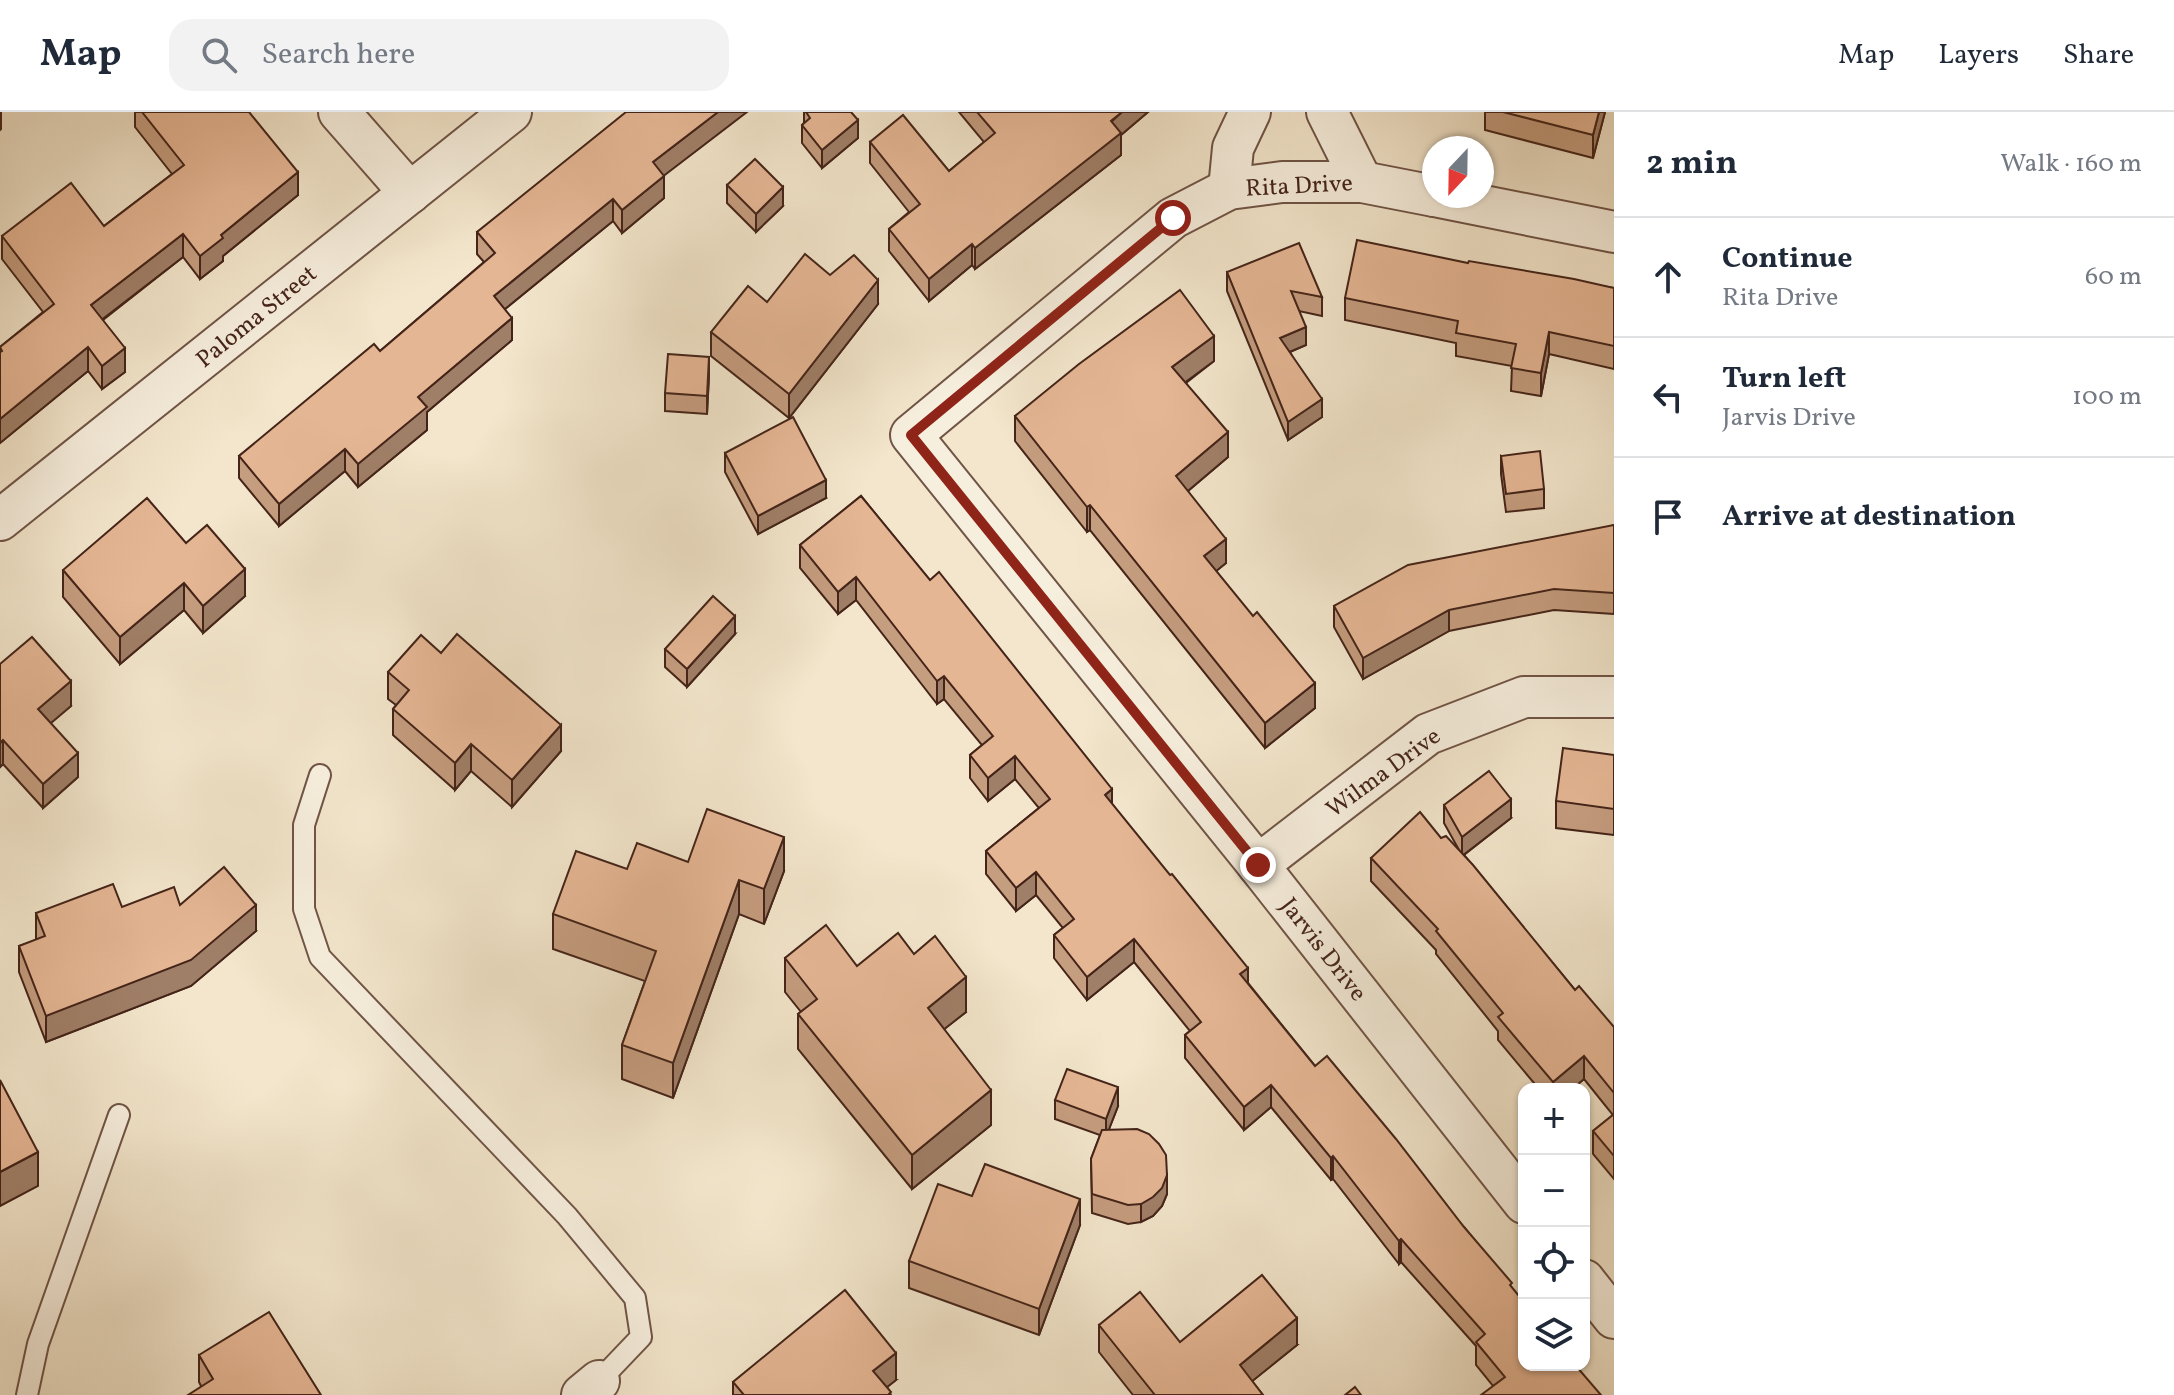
<!DOCTYPE html>
<meta charset="utf-8">
<style>
:root{--surface:#fff;--page:#f2f2f3;--text:#1f2937;--muted:#747a83;--line:#e0e1e3}
body{margin:0;font-family:Vollkorn,serif;background:var(--page);color:var(--text)}
.controls{position:absolute;right:24px;bottom:24px;display:grid;overflow:hidden;border-radius:16px;box-shadow:0 2px 6px #0004}
.controls button{width:72px;height:72px;display:grid;place-items:center;padding:0;border:0;border-bottom:2px solid var(--line);background:var(--surface);color:var(--text);font:40px sans-serif}
.compass{position:absolute;left:1422px;top:24px;width:72px;height:72px;border-radius:50%;background:var(--surface);box-shadow:0 2px 6px #0004;rotate:202deg}
.stop{position:absolute;width:24px;height:24px;margin:-18px;border:6px solid #8f2418;border-radius:50%;background:#fff}
.stop.end{background:#8f2418;border-color:#fff;box-shadow:0 2px 8px #0008}
.list{margin:0;padding:0;list-style:none}
h2{display:flex;justify-content:space-between;align-items:center;height:104px;margin:0;padding:0 32px;font-size:34px}
h2 small{font-size:26px;font-weight:400;color:var(--muted)}
.list li{display:grid;grid-template-columns:52px 1fr auto;gap:24px;align-items:center;box-sizing:border-box;height:120px;padding:0 32px;border-top:2px solid var(--line)}
.list b{display:block;font-size:30px;white-space:nowrap}
.list p{margin:0;font-size:26px;white-space:nowrap;color:var(--muted)}
.list em{font-size:26px;font-style:normal;color:var(--muted)}
.icon{flex:none;width:44px;height:44px;fill:none;stroke:currentColor;stroke-width:2;stroke-linecap:round;stroke-linejoin:round}
.map{position:relative;flex:none;width:1614px;height:1283px;overflow:hidden}
header{display:flex;align-items:center;gap:48px;box-sizing:border-box;height:112px;padding:0 40px;background:var(--surface);border-bottom:2px solid var(--line)}
header strong{font-size:38px}
nav{display:flex;gap:44px;margin-inline-start:auto;font-size:28px}
.search{width:560px;height:72px;background:var(--page);display:flex;align-items:center;gap:20px;box-sizing:border-box;padding:0 28px;border-radius:24px;color:var(--muted);font-size:30px}
main{display:flex}
aside{flex:1;background:var(--surface)}
.map>svg:first-child{display:block}
</style>
<header>
<strong>Map</strong>
<div class="search"><svg class="icon" aria-label="search" viewBox="0 0 24 24"><circle cx="10" cy="10" r="6"/><path d="M15 15l6 6"/></svg>Search here</div>
<nav><a>Map</a><a>Layers</a><a>Share</a></nav>
</header>
<main>
<div class="map">
<svg width="1614" height="1283" viewBox="0 0 1614 1283">
<rect width="100%" height="100%" fill="#f3e6cc"/>
<filter id="stains"><feTurbulence type="fractalNoise" baseFrequency=".0025" numOctaves="4"/><feColorMatrix values="0 0 0 0 .2 0 0 0 0 .09 0 0 0 0 .02 0 0 0 .5 -.17"/></filter>
<radialGradient id="worn" r=".72"><stop offset=".6" stop-color="#630" stop-opacity="0"/><stop offset="1" stop-color="#630" stop-opacity=".3"/></radialGradient>
<g fill="none" stroke-linecap="round" stroke-linejoin="round">
<g stroke="#705446" stroke-width="24">
<g id="lane">
<polyline points="320,663 304,713 304,797 320,845 567,1104 635,1186 641,1225 599,1269"/>
<polyline points="27,1283 38,1232 119,1003"/>
</g>
</g>
<g stroke="#705446" stroke-width="44">
<g id="street">
<polyline points="339,0 410,81"/>
<polyline points="1327,0 1362,70"/>
<polyline points="1229,77 1233,36 1250,0"/>
<polyline points="1434,84 1362,70 1282,70 1229,77 1173,106 911,323 1258,753 1524,1091"/>
<polyline points="1434,84 1614,120"/>
<polyline points="0,408 511,0"/>
<polyline points="1258,753 1428,622 1524,585 1614,585"/>
<polyline points="1584,1168 1614,1206"/>
<polyline points="582,1283 599,1269"/>
</g>
</g>
<use href="#lane" stroke="#f7efde" stroke-width="20"/>
<use href="#street" stroke="#f7efde" stroke-width="40"/>
</g>
<g fill="#c59d7f" stroke="#442419" stroke-width="2">
<polygon points="135,0 249,0 298,83 223,144 223,149 200,167 183,145 103,208 125,260 102,277 88,259 0,331 0,235 43,200 2,147 2,124 104,114 172,62 135,15"/>
<polygon points="804,0 851,0 858,26 822,56 802,31 802,13 804,11"/>
<polygon points="959,0 1148,0 1121,23 1121,43 975,157 972,153 929,189 889,139 889,117 909,100 870,51 870,30 949,59 984,30"/>
<polygon points="1485,0 1605,0 1593,46 1485,18"/>
<polygon points="664,64 664,86 622,121 613,109 505,197 512,228 427,300 427,318 358,375 345,359 279,414 239,366 239,344 380,239 484,150 477,142 477,120"/>
<polygon points="727,73 783,94 756,120 727,91"/>
<polygon points="1468,151 1614,176 1614,257 1549,242 1541,284 1511,279 1512,254 1456,244 1456,231 1345,208 1345,186"/>
<polygon points="1227,160 1322,185 1322,204 1299,199 1306,233 1290,240 1322,305 1288,328 1227,179"/>
<polygon points="830,163 878,192 789,306 711,244 711,220 767,190"/>
<polygon points="1214,249 1186,271 1228,345 1188,379 1226,451 1216,459 1315,596 1265,636 1090,418 1087,420 1015,329 1015,304"/>
<polygon points="709,263 707,302 665,299 665,281"/>
<polygon points="725,341 826,386 758,422 725,360"/>
<polygon points="1501,344 1544,377 1544,396 1506,400 1501,362"/>
<polygon points="861,384 1112,692 1248,871 1315,954 1464,1115 1512,1176 1524,1253 1493,1274 1476,1253 1476,1234 1401,1150 1399,1152 1333,1067 1331,1068 1271,995 1244,1018 1185,946 1185,923 1190,919 1134,850 1087,888 1054,846 1054,823 1063,816 1036,783 1016,799 986,762 986,739 1039,696 1015,667 988,689 970,666 970,643 982,633 944,587 937,592 856,488 838,502 800,456 800,433"/>
<polygon points="1614,413 1614,502 1554,498 1449,519 1363,567 1334,515 1334,494"/>
<polygon points="186,431 245,484 203,521 184,498 120,552 63,485 63,458"/>
<polygon points="735,522 687,575 665,555 665,537"/>
<polygon points="441,541 561,639 512,695 471,659 455,678 393,623 393,597 396,593 388,587 388,560"/>
<polygon points="0,552 71,594 50,611 78,665 43,696 3,652 0,655"/>
<polygon points="1614,643 1614,723 1556,716 1556,689"/>
<polygon points="1444,693 1511,706 1464,743 1575,878 1614,915 1614,1067 1593,1042 1593,1019 1613,1003 1584,967 1572,977 1539,977 1498,928 1498,919 1436,842 1436,838 1371,769 1371,746 1441,726 1459,738 1444,711"/>
<polygon points="688,750 784,759 764,812 739,802 673,986 622,967 622,933 645,869 553,837 553,802 627,757"/>
<polygon points="180,793 256,819 191,874 46,930 19,860 19,834 36,828 36,801 122,795"/>
<polygon points="914,842 966,900 944,917 991,1013 912,1077 798,937 798,902 801,900 785,880 785,846 857,854"/>
<polygon points="1055,988 1118,994 1109,1017 1167,1082 1162,1094 1153,1104 1141,1110 1128,1112 1092,1101 1091,1047 1100,1023 1055,1007"/>
<polygon points="972,1084 1080,1113 1039,1223 909,1176 909,1149"/>
<polygon points="1099,1213 1180,1230 1297,1233 1252,1269 1263,1283 1133,1283 1099,1240"/>
<polygon points="199,1243 321,1283 201,1274 199,1270"/>
<polygon points="896,1268 887,1275 891,1283 733,1283 733,1270"/>
</g>
<g fill="#a07f68" stroke="#442419" stroke-width="2">
<polygon points="0,0 1,0 1,17 0,18"/>
<polygon points="718,0 747,0 653,72 653,50"/>
<polygon points="1122,0 1148,0 1121,23 1121,43 975,157 975,136"/>
<polygon points="1599,0 1605,0 1593,46 1593,23"/>
<polygon points="858,8 858,26 822,56 822,38"/>
<polygon points="298,60 298,83 223,144 223,149 200,167 200,144 221,123"/>
<polygon points="664,64 664,86 622,121 622,98"/>
<polygon points="783,75 783,94 756,120 756,102"/>
<polygon points="613,87 613,109 494,206 494,184"/>
<polygon points="183,122 183,145 91,216 91,193"/>
<polygon points="972,132 972,153 929,189 929,167"/>
<polygon points="878,168 878,192 789,306 789,282"/>
<polygon points="512,206 512,228 427,300 427,318 358,375 358,352 418,285"/>
<polygon points="1306,215 1306,233 1280,244 1280,226"/>
<polygon points="1549,220 1549,242 1541,284 1541,261"/>
<polygon points="1214,224 1214,249 1172,280 1172,255"/>
<polygon points="88,235 88,259 0,331 0,307"/>
<polygon points="125,236 125,260 102,277 102,254"/>
<polygon points="709,245 709,263 707,302 707,284"/>
<polygon points="1322,287 1322,305 1288,328 1288,310"/>
<polygon points="1228,320 1228,345 1176,389 1176,364"/>
<polygon points="345,337 345,359 279,414 279,392"/>
<polygon points="826,368 826,386 758,422 758,404"/>
<polygon points="1090,393 1090,418 1087,420 1087,395"/>
<polygon points="1226,427 1226,451 1204,469 1204,444"/>
<polygon points="245,457 245,484 203,521 203,494"/>
<polygon points="856,465 856,488 838,502 838,480"/>
<polygon points="184,471 184,498 120,552 120,525"/>
<polygon points="1449,498 1449,519 1363,567 1363,546"/>
<polygon points="735,504 735,522 687,575 687,557"/>
<polygon points="944,564 944,587 937,592 937,569"/>
<polygon points="71,569 71,594 38,622 38,597"/>
<polygon points="1315,571 1315,596 1265,636 1265,611"/>
<polygon points="561,613 561,639 512,695 512,668"/>
<polygon points="3,628 3,652 0,655 0,631"/>
<polygon points="471,632 471,659 455,678 455,651"/>
<polygon points="78,641 78,665 43,696 43,672"/>
<polygon points="1015,644 1015,667 988,689 988,666"/>
<polygon points="1112,677 1112,700 1105,683"/>
<polygon points="1511,687 1511,706 1462,744 1462,725"/>
<polygon points="784,725 784,759 764,812 764,777"/>
<polygon points="1036,760 1036,783 1016,799 1016,776"/>
<polygon points="739,768 739,802 673,986 673,951"/>
<polygon points="256,793 256,819 191,874 46,930 46,904"/>
<polygon points="1134,827 1134,850 1087,888 1087,865"/>
<polygon points="1248,856 1248,879 1240,862"/>
<polygon points="966,865 966,900 928,930 928,896"/>
<polygon points="1584,944 1584,967 1572,977 1553,977 1553,970"/>
<polygon points="1271,973 1271,995 1244,1018 1244,995"/>
<polygon points="1118,975 1118,994 1106,1025 1106,1007"/>
<polygon points="991,978 991,1013 912,1077 912,1043"/>
<polygon points="38,1040 38,1074 0,1094 0,1060"/>
<polygon points="1333,1044 1333,1067 1331,1068 1331,1046"/>
<polygon points="1167,1063 1167,1082 1162,1094 1153,1104 1141,1110 1141,1092"/>
<polygon points="1080,1087 1080,1113 1039,1223 1039,1197"/>
<polygon points="1401,1127 1401,1150 1399,1152 1399,1129"/>
<polygon points="1297,1206 1297,1233 1240,1279 1240,1253"/>
<polygon points="896,1241 896,1268 877,1283 873,1259"/>
</g>
<g fill="#e5b694" stroke="#442419" stroke-width="2">
<polygon points="142,0 249,0 298,60 221,123 223,126 200,144 183,122 91,193 125,236 102,254 88,235 0,307 0,240 2,239 0,235 54,192 2,124 71,71 104,114 184,53"/>
<polygon points="626,0 718,0 653,50 664,64 622,98 613,87 494,184 512,206 418,285 427,295 358,352 345,337 279,392 239,344 374,232 380,239 495,141 477,120"/>
<polygon points="806,0 851,0 858,8 822,38 802,13 810,6"/>
<polygon points="977,0 1122,0 1111,9 1121,21 975,136 972,132 929,167 889,117 920,92 870,30 903,3 949,59 995,21"/>
<polygon points="1503,0 1599,0 1593,23"/>
<polygon points="755,47 783,75 756,102 727,73"/>
<polygon points="1357,128 1468,151 1469,149 1574,167 1614,176 1614,234 1549,220 1541,261 1511,256 1516,232 1456,221 1458,209 1345,186"/>
<polygon points="1299,131 1322,185 1291,179 1306,215 1280,226 1322,287 1288,310 1227,160"/>
<polygon points="805,142 830,163 854,143 878,168 789,282 711,220 748,174 767,190"/>
<polygon points="1180,178 1214,224 1172,255 1228,320 1176,364 1226,427 1204,444 1253,504 1257,500 1315,571 1265,611 1090,393 1087,395 1015,304 1079,252"/>
<polygon points="668,242 709,245 707,284 665,281"/>
<polygon points="793,305 826,368 758,404 725,341"/>
<polygon points="1540,339 1544,377 1506,382 1501,344"/>
<polygon points="861,384 930,468 939,460 1112,677 1105,683 1170,763 1172,762 1248,856 1240,862 1315,954 1327,944 1396,1027 1464,1115 1512,1171 1510,1173 1524,1190 1524,1253 1577,1253 1576,1254 1601,1283 1481,1283 1505,1265 1476,1230 1485,1222 1401,1127 1399,1129 1333,1044 1331,1046 1271,973 1244,995 1185,923 1201,910 1134,827 1087,865 1054,823 1074,807 1036,760 1016,776 986,739 1050,687 1015,644 988,666 970,643 993,624 944,564 937,569 856,465 838,480 800,433"/>
<polygon points="147,386 186,431 207,413 245,457 203,494 184,471 120,525 63,458"/>
<polygon points="1614,413 1614,481 1554,477 1449,498 1363,546 1334,494 1408,453"/>
<polygon points="713,484 735,504 687,557 665,537"/>
<polygon points="457,522 561,613 512,668 471,632 455,651 393,597 409,578 388,560 421,523 441,541"/>
<polygon points="32,525 71,569 38,597 78,641 43,672 3,628 0,631 0,552"/>
<polygon points="1563,636 1614,643 1614,697 1556,689"/>
<polygon points="1489,659 1511,687 1462,725 1444,693"/>
<polygon points="707,697 784,725 764,777 739,768 673,951 622,933 656,839 553,802 576,739 627,757 637,731 688,750"/>
<polygon points="1420,700 1441,726 1446,724 1473,753 1575,878 1579,874 1614,915 1614,981 1584,944 1553,970 1498,905 1503,901 1436,819 1438,817 1371,746"/>
<polygon points="224,755 256,793 191,848 46,904 19,834 45,824 36,801 113,772 122,795 174,775 180,793"/>
<polygon points="826,813 857,854 898,821 914,842 935,824 966,865 928,896 991,978 912,1043 798,902 817,887 785,846"/>
<polygon points="1067,957 1118,975 1106,1007 1055,988"/>
<polygon points="0,968 38,1040 0,1060"/>
<polygon points="1614,1002 1614,1044 1593,1019"/>
<polygon points="1137,1017 1149,1022 1159,1032 1166,1043 1167,1063 1162,1076 1153,1085 1141,1092 1128,1093 1092,1082 1091,1047 1102,1018"/>
<polygon points="985,1052 1080,1087 1039,1197 909,1149 938,1072 972,1084"/>
<polygon points="1262,1163 1297,1206 1240,1253 1263,1283 1155,1283 1099,1213 1140,1180 1180,1230"/>
<polygon points="845,1178 896,1241 873,1259 891,1280 888,1283 744,1283 733,1270"/>
<polygon points="269,1200 321,1283 188,1283 213,1267 199,1243"/>
<polygon points="1355,1275 1361,1283 1345,1283"/>
</g>
<g fill="none" stroke-linecap="round" stroke-linejoin="round">
<polyline stroke="#8f2418" stroke-width="10" points="1173,106 911,323 1258,753"/>
</g>
<g text-anchor="middle" stroke-width="6" stroke-linejoin="round" paint-order="stroke">
<g font-size="24" fill="#442419" stroke="#f7efde">
<text transform="translate(1299 73) rotate(-3)" y="8">Rita Drive</text>
<text transform="translate(256 204) rotate(-39)" y="8">Paloma Street</text>
<text transform="translate(1383 660) rotate(-36)" y="8">Wilma Drive</text>
<text transform="translate(1324 837) rotate(52)" y="8">Jarvis Drive</text>
</g>
</g>
<rect width="100%" height="100%" filter="url(#stains)"/>
<rect width="100%" height="100%" fill="url(#worn)"/>
</svg>
<div class="controls">
<button>+</button>
<button>−</button>
<button><svg class="icon" aria-label="locate" viewBox="0 0 24 24"><circle cx="12" cy="12" r="6"/><path d="M12 2v4M12 18v4M2 12h4M18 12h4"/></svg></button>
<button><svg class="icon" aria-label="layers" viewBox="0 0 24 24"><path d="M12 4l9 5-9 5-9-5zM3 14l9 5 9-5"/></svg></button>
</div>
<svg class="compass" viewBox="-18 -18 36 36"><path d="M0-13l5 13h-10z" fill="#e53935"/><path d="M0 13l5-13h-10z" fill="#747a83"/></svg>
<div class="stop" style="left:1173px;top:106px"></div>
<div class="stop end" style="left:1258px;top:753px"></div>
</div>
<aside>
<h2>2 min<small>Walk · 160 m</small></h2>
<ul class="list">
<li><svg class="icon" aria-label="ahead" viewBox="0 0 24 24"><path d="M12 20V5M6 11l6-6 6 6"/></svg><div><b>Continue</b><p>Rita Drive</p></div><em>60 m</em></li>
<li><svg class="icon" aria-label="left" viewBox="0 0 24 24"><path d="M17 20v-9H6M10 6l-5 5 5 5"/></svg><div><b>Turn left</b><p>Jarvis Drive</p></div><em>100 m</em></li>
<li><svg class="icon" aria-label="arrive" viewBox="0 0 24 24"><path d="M6 21V4h12l-3 4 3 4H6"/></svg><div><b>Arrive at destination</b></div></li>
</ul>
</aside>
</main>
